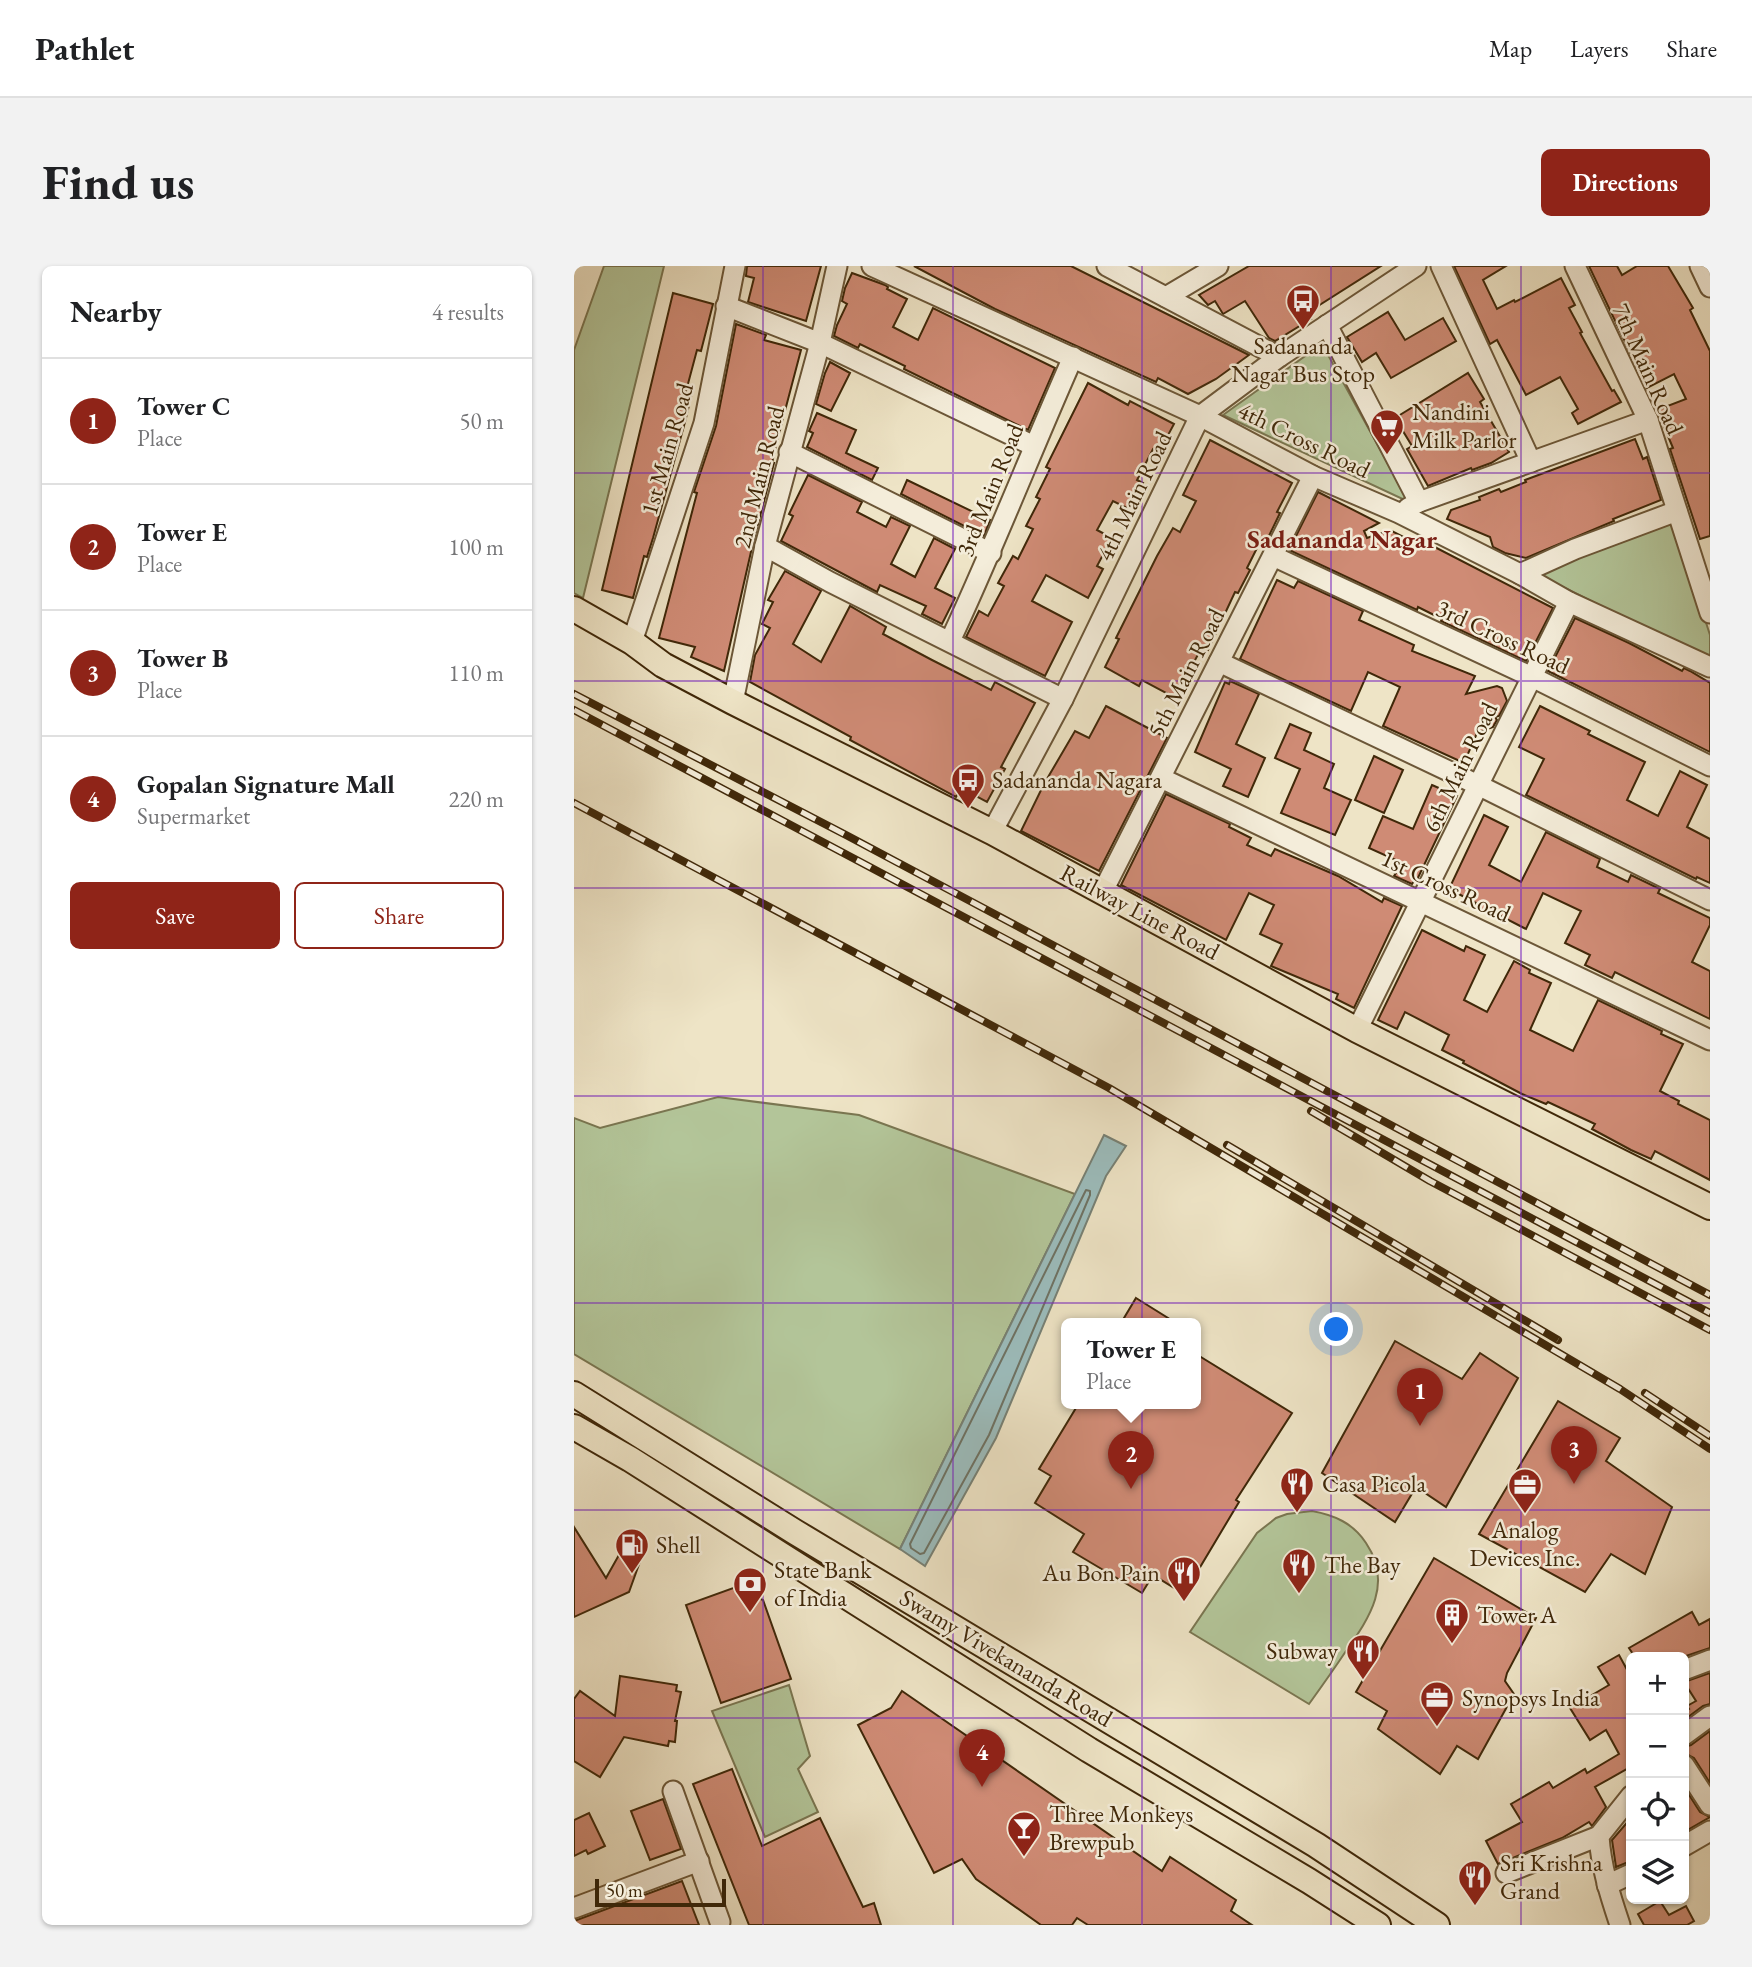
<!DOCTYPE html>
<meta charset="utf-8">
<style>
:root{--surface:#fff;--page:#f2f2f2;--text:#202124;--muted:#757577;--line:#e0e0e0;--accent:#8f2418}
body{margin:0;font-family:"EB Garamond",serif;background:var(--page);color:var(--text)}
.controls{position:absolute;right:21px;bottom:21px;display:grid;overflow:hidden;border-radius:10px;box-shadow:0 2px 5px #0004}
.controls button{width:63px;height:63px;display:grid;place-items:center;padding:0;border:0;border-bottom:2px solid var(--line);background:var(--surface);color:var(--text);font:35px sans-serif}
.scale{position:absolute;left:21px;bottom:18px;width:131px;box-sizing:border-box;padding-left:7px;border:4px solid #402809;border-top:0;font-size:19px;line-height:24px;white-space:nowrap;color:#402809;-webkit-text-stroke:5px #f4edda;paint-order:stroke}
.you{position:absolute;left:763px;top:1064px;width:24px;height:24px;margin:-18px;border:5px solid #fff;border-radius:50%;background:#1a73e8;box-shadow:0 0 0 10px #1a73e833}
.badge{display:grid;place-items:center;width:46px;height:46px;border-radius:50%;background:var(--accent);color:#fff;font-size:23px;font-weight:700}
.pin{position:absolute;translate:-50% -58px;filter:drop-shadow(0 2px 4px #0008)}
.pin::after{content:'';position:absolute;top:37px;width:24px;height:21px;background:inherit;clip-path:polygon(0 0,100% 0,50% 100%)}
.popup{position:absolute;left:487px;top:1052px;width:140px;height:91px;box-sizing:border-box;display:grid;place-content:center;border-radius:10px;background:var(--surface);filter:drop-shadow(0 2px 5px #0005);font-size:23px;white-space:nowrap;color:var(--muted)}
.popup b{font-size:26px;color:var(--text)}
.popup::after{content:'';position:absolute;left:50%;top:100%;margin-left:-14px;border:14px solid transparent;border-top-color:var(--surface)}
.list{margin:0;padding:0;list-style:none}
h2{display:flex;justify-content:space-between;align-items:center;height:91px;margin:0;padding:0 28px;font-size:30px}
h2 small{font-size:23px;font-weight:400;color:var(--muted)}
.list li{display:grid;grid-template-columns:46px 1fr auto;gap:21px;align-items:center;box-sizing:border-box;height:126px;padding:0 28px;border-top:2px solid var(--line)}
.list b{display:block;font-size:26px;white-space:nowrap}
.list p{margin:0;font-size:23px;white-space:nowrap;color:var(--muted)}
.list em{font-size:23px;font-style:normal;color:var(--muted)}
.actions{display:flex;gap:14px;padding:21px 28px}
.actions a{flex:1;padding:16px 0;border:2px solid var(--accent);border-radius:10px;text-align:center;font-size:24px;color:var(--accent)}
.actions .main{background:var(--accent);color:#fff}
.icon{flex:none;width:38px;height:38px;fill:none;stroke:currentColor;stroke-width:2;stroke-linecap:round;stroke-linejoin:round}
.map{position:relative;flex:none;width:1136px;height:1659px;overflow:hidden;border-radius:10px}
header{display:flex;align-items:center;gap:42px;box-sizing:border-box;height:98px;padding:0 35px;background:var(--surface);border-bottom:2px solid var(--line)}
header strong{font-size:33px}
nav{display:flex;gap:38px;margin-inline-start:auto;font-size:24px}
.intro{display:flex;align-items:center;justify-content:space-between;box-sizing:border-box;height:168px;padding:0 42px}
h1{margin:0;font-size:49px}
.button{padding:18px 32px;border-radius:10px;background:var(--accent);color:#fff;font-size:24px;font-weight:700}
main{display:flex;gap:42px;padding:0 42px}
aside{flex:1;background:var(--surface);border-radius:10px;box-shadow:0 2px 5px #0004}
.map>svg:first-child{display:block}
</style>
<header>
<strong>Pathlet</strong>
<nav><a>Map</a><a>Layers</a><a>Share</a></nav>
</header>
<div class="intro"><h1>Find us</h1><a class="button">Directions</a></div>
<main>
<aside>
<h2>Nearby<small>4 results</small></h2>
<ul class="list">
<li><span class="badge">1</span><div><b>Tower C</b><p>Place</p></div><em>50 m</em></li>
<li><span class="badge">2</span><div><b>Tower E</b><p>Place</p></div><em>100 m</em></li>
<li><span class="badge">3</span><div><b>Tower B</b><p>Place</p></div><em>110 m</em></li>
<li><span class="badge">4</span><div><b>Gopalan Signature Mall</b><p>Supermarket</p></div><em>220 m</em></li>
</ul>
<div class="actions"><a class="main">Save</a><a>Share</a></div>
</aside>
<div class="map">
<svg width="1136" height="1659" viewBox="0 0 1136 1659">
<rect width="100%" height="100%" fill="#eee4c6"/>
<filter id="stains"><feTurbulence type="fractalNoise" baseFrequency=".00286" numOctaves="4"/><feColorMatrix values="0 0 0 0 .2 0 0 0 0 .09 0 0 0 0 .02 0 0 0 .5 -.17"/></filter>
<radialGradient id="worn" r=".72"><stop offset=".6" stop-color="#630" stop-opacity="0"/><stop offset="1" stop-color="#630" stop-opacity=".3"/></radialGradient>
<g fill="#b3c599" stroke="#7a7651" stroke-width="2">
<polygon points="30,0 90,0 9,332 0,327 0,84"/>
<polygon points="748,78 835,236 649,149"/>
<polygon points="1099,255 1136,369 1136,394 963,308"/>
<polygon points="144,831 285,849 501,928 326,1283 0,1088 0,852 26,862"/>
<path d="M738 1245C760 1249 779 1257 792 1277 819 1317 796 1351 772 1385 760 1403 748 1420 735 1438L616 1366 683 1267 702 1252 713 1248Z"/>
<polygon points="215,1419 236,1490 224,1503 244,1546 191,1571 138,1445"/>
</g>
<polygon fill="#9cbdbd" stroke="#778175" stroke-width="2" points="530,869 552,880 532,910 422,1172 351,1300 326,1283"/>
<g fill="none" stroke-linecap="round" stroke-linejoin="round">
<polygon stroke="#6e7263" stroke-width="2" points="512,924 516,925 516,929 415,1169 350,1287 346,1288 337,1282 336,1278"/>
</g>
<g fill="#cf8b75" stroke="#402809" stroke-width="2">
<polygon points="173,0 247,0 232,55 174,36 180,12 172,10"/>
<polygon points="340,0 497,0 675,89 642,113 614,128 584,112 582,116 421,43"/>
<polygon points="675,0 807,0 733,47 737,53 701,75 695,72 671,35 649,48 641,35 634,39 625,29"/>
<polygon points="880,0 932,0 909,14 923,43 940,34 941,36 987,12 1001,39 995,42 1008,66 1006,67 1038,125 1040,124 1047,136 1004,158 998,147 1004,143 986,111 952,129 923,74 916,78"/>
<polygon points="1015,0 1043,0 1048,9 1063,0 1094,0 1119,42 1116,44 1136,85 1136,270 1126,273 1096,183 1099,182 1083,144 1112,133 1100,108 1073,122"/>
<polygon points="278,7 311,19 314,21 313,23 333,33 319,61 344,74 359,42 481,102 454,164 330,103 331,100 286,78 284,82 260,70 263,59 273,38 268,35 271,22"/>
<polygon points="99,27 139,38 127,85 123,84 111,129 117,131 111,156 79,272 73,291 70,290 59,332 28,324"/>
<polygon points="814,46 831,74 869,52 882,75 817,112 802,87 788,96 773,71"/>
<polygon points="162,58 192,69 190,74 227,84 202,179 198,197 200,197 179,277 150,405 117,391 121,381 85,372 123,227 120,226 142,160"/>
<polygon points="256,96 276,107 257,145 242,138 251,107"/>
<polygon points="894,107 910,133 906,136 935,186 917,197 898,204 897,202 854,220 833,183 838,180 821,152"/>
<polygon points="514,117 554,139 556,135 600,158 585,186 579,183 563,214 569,217 555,243 539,235 523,264 538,272 523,300 529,303 514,332 472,309 458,335 498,356 471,410 392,371 405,345 414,350 430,320 424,317 439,290 444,293 459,263 452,260 466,233 462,231 476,203 472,201"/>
<polygon points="243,147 282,164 272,187 304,202 298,214 233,181 239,167 235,165"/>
<polygon points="1061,173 1069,193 1073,191 1087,234 1039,253 1040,255 952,292 931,287 919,281 916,271 873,253 877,244 906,234 905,231 925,223 927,226 952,216 951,214"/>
<polygon points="636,174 718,217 703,246 706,247 693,274 688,272 673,302 676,304 664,327 661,326 634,384 628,381 613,409 619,412 607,435 568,414 565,420 531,401 545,373 542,372 583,290 599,262 606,266 622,235 609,229"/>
<polygon points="234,209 288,236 283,246 312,261 317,251 336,260 317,298 341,311 360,272 381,283 361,322 381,332 368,358 348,348 352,340 306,319 303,326 207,275 219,250 215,248"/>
<polygon points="333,214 416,254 410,270 327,228"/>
<polygon points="744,226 805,257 790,265 793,272 816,264 849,281 851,276 979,342 952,395 867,355 868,353 844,341 843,344 715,284"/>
<polygon points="211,305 247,325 219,378 247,396 276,340 312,361 309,368 358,394 417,424 421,416 461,437 427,501 431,503 413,536 387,522 382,531 276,474 277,471 176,416 181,389 196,362 188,358 199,336 194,334"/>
<polygon points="703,314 720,322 724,315 789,345 785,354 840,379 838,385 901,410 892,428 923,420 928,422 933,435 925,450 921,451 923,454 919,461 903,467 890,497 809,460 826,421 794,406 777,445 666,393"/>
<polygon points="1001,352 1055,377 1108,405 1110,402 1116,405 1136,417 1136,486 974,405"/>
<polygon points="656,415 685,428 662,478 691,492 674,531 649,520 657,503 621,486 651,416 655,418"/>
<polygon points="532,440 593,472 525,605 447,565 470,518 501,465 515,472"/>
<polygon points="966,440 1016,465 1014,468 1071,496 1053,534 1084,550 1106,505 1133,519 1113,561 1136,573 1136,617 1123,611 1122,613 952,529 970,493 945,481"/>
<polygon points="716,458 737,467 730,484 760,498 750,522 777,534 761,569 707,547 726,503 701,492"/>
<polygon points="800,490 829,504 810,547 781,534"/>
<polygon points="858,519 883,530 842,616 840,615 838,618 820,610 822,607 819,606 824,595 795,582 809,550 839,563"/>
<polygon points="592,528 656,558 655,561 677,572 673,579 697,590 701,583 764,610 808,636 810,632 828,640 780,742 762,733 764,728 697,700 708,678 686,668 700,639 675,627 652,674 547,619"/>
<polygon points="910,549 934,561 915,599 947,616 972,566 1026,593 1023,601 1054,616 1057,609 1086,623 1084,627 1136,652 1136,659 1118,696 1136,705 1136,753 1041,706 1038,712 1011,699 1016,689 991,677 1007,645 969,627 952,663 925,649 923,652 900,641 902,637 875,623"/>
<polygon points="848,664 890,685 892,680 911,689 890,734 913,746 940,695 956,704 955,707 977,717 956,764 999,785 1024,734 1088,765 1087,768 1109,778 1086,825 1105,835 1104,838 1136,854 1136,914 1081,885 1077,893 1057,884 1018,863 1021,858 974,836 972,838 948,828 889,797 890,795 868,784 875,769 831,746 823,763 804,754"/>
<polygon points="562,1032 602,1057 547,1057"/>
<polygon points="821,1075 888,1113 906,1087 944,1112 872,1241 842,1221 821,1256 748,1207"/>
<polygon points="622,1088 718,1147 662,1234 665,1236 610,1328 579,1309 568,1327 499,1286 510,1268 461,1237 477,1210 465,1203 505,1137 622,1137"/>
<polygon points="984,1135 1046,1172 1032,1195 1098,1241 1071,1308 1037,1288 1011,1326 905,1268"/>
<polygon points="0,1261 32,1312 50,1280 68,1290 55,1326 0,1351"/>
<polygon points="860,1292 962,1352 933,1407 931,1415 940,1428 904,1493 883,1480 866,1508 804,1463 813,1445 782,1426"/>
<polygon points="162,1321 189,1334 217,1413 147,1437 112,1339"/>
<polygon points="1118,1346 1125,1359 1136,1353 1136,1382 1109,1391 1061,1391 1055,1382"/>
<polygon points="1045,1389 1057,1411 1057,1511 1053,1503 1021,1521 1032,1541 1018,1560 1015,1556 988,1572 924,1598 912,1575 948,1556 937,1538 975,1516 979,1522 1011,1503 1013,1507 1045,1488 1032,1464 1016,1474 996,1442 1035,1419 1024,1401"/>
<polygon points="1136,1407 1136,1438 1129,1440 1110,1454 1110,1446 1115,1443 1113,1440 1122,1435 1110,1416"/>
<polygon points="46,1410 103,1419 102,1425 107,1426 101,1455 103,1455 101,1476 95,1475 94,1480 50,1471 26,1511 0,1495 0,1433 6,1425 41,1450"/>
<polygon points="328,1425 588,1605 596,1591 662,1634 657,1645 678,1659 514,1659 503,1652 498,1659 467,1659 402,1613 388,1593 360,1607 284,1459 317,1442"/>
<polygon points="1136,1465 1136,1517 1120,1492 1110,1487 1110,1481 1117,1479"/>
<polygon points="158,1503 188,1580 246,1552 289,1641 300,1637 307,1659 175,1659 119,1518"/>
<polygon points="1110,1521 1126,1546 1136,1551 1110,1566"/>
<polygon points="89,1533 107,1583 76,1594 57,1545"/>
<polygon points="15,1547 31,1580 14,1588 12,1584 0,1590 0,1554"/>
<polygon points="1057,1552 1057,1595 1042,1601 1038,1574"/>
<polygon points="108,1615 125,1659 0,1659 0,1655"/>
<polygon points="1086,1635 1095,1649 1112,1640 1120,1655 1113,1659 1070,1659 1064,1648"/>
</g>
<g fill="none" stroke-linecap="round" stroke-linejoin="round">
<g stroke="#6c5738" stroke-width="23">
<g id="minor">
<polyline points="298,0 626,150 739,210 825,247 946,308 995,336 1136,401"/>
<polyline points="533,0 705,91"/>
<polyline points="867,0 957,196"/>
<polyline points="1001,0 1074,154 1136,347"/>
<polyline points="1126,0 1136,21"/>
<polyline points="592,31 644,0"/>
<polyline points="152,40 246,77 460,180"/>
<polyline points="753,59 845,236 834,242"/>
<polyline points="215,186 417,287"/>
<polyline points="845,236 1074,154"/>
<polyline points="191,280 256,316 489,433"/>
<polyline points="699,290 958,411 1136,500"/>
<polyline points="946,308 1001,283 1103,245"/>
<path d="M376 375C420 281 457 186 499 91"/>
<polyline points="58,376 130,157 161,0"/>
<polyline points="645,396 904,519 1136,634"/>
<polyline points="159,436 191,280 246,77 263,0"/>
<polyline points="587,512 1136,774"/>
<polyline points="418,566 489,433 626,150 705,91 842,0"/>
<polyline points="528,627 739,210"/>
<polyline points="783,764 995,336"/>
<polyline points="1110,1404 1136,1394"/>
<polyline points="1110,1469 1136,1450"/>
<polyline points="1110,1499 1136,1539"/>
<polyline points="99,1525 146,1656"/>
<polyline points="1110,1580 1136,1565"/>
<polyline points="932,1607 1025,1570"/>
<polyline points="1033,1619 1057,1608"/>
<polyline points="0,1642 125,1595"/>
<path d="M1046 1659C1036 1629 1027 1601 1025 1570L1057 1530"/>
</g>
</g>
<g stroke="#402809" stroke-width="28">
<g id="major">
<polyline points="0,343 58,376 89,399 159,436 418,566 783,764 1136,941"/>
<polyline points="0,1128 221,1266 742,1579 863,1659"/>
<polyline points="0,1161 56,1193 515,1484 735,1615 804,1659"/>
</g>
</g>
<use href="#minor" stroke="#f4edda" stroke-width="19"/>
<use href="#major" stroke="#eee4c6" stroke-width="24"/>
<g stroke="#402809" stroke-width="8">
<g id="rail">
<polyline points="0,428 272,569 1136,1029"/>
<polyline points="0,444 1136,1047"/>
<polyline points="0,537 535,822 1046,1123 1136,1183"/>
<polyline points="737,845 856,915 1136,1064"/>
<polyline points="653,879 984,1074"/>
<polyline points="1071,1127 1136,1170"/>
</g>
</g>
<use href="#rail" stroke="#f4edda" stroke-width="5" stroke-dasharray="16" stroke-linecap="butt"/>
</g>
<path fill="none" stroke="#7b2cbf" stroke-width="2" stroke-opacity="0.55" d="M189 0V1659M379 0V1659M568 0V1659M757 0V1659M947 0V1659M0 207H1136M0 415H1136M0 622H1136M0 830H1136M0 1037H1136M0 1244H1136M0 1452H1057M1110 1452H1136"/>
<defs>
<g id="bus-pin" transform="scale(1.75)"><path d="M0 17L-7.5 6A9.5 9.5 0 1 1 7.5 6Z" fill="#8f2418" stroke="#f4edda"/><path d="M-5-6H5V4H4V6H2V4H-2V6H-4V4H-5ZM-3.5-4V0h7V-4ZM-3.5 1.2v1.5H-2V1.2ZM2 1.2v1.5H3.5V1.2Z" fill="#fff"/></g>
<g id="supermarket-pin" transform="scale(1.75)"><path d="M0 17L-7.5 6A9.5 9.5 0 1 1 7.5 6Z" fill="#8f2418" stroke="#f4edda"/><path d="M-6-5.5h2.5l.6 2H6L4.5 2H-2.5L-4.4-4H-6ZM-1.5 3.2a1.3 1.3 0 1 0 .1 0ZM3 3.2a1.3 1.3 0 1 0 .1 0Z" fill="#fff"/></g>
<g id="restaurant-pin" transform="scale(1.75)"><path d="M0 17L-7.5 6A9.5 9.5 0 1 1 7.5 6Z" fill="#8f2418" stroke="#f4edda"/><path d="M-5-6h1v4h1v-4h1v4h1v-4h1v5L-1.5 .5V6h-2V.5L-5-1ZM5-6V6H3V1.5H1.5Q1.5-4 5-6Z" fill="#fff"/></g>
<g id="office-pin" transform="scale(1.75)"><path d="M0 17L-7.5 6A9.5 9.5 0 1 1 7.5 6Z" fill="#8f2418" stroke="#f4edda"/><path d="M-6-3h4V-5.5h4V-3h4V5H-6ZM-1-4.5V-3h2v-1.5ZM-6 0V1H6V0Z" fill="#fff"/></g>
<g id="fuel-pin" transform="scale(1.75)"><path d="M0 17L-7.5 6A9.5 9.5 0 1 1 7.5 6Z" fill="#8f2418" stroke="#f4edda"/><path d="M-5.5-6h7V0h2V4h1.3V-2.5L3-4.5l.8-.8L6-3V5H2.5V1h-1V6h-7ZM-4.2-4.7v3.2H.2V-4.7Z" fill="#fff"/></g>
<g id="bank-pin" transform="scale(1.75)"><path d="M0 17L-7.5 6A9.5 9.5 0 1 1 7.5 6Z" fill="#8f2418" stroke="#f4edda"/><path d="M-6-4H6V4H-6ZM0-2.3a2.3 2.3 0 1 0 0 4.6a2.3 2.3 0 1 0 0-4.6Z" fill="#fff"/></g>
<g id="building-pin" transform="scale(1.75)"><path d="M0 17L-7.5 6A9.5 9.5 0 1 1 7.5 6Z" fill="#8f2418" stroke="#f4edda"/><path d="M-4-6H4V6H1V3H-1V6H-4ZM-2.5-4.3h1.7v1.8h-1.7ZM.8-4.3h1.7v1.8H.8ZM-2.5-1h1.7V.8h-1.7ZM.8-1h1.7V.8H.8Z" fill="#fff"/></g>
<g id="bar-pin" transform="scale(1.75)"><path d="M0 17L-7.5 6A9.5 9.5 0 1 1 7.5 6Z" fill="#8f2418" stroke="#f4edda"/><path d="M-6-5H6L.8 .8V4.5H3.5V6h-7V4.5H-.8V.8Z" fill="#fff"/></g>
</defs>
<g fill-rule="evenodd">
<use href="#bus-pin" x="729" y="35"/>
<use href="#supermarket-pin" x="813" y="160"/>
<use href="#bus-pin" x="394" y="514"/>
<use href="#restaurant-pin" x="723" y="1218"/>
<use href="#office-pin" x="951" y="1219"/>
<use href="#fuel-pin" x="58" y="1279"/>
<use href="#restaurant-pin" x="725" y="1299"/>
<use href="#restaurant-pin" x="610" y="1307"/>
<use href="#bank-pin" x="176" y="1318"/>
<use href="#building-pin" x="878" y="1349"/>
<use href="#restaurant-pin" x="789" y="1385"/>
<use href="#office-pin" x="863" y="1432"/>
<use href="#bar-pin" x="450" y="1562"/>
<use href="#restaurant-pin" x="901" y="1611"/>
</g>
<g text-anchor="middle" stroke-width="5" stroke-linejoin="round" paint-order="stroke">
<g font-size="24" fill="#402809" stroke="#f4edda" text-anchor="start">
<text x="729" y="88" text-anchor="middle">Sadananda<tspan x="729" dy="28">Nagar Bus Stop</tspan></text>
<text x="838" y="154">Nandini<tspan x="838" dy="28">Milk Parlor</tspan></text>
<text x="418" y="522">Sadananda Nagara</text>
<text x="748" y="1226">Casa Picola</text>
<text x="951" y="1272" text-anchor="middle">Analog<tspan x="951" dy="28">Devices Inc.</tspan></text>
<text x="82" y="1287">Shell</text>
<text x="750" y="1307">The Bay</text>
<text x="200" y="1312">State Bank<tspan x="200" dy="28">of India</tspan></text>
<text x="586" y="1315" text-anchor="end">Au Bon Pain</text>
<text x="903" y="1357">Tower A</text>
<text x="764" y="1393" text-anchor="end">Subway</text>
<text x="888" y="1440">Synopsys India</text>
<text x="475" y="1556">Three Monkeys<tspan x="475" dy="28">Brewpub</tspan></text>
<text x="926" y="1605">Sri Krishna<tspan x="926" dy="28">Grand</tspan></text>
</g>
<g font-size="24" fill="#402809" stroke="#f4edda">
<text transform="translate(1074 103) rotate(66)" y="8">7th Main Road</text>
<text transform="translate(730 174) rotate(26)" y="8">4th Cross Road</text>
<text transform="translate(93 183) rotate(-74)" y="8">1st Main Road</text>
<text transform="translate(185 211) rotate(-76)" y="8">2nd Main Road</text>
<text transform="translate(416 224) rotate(-68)" y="8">3rd Main Road</text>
<text transform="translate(560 230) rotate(-64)" y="8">4th Main Road</text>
<text transform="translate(929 371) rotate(25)" y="8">3rd Cross Road</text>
<text transform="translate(612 407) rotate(-63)" y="8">5th Main Road</text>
<text transform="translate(886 501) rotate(-64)" y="8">6th Main Road</text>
<text transform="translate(872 620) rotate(25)" y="8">1st Cross Road</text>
<text transform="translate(566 646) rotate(28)" y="8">Railway Line Road</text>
<text transform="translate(432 1392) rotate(31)" y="8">Swamy Vivekananda Road</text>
</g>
<g font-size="26" font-weight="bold" fill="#7a1f14" stroke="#f4edda">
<text x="768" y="282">Sadananda Nagar</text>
</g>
</g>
<rect width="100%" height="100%" filter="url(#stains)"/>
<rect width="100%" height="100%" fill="url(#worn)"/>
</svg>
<div class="controls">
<button>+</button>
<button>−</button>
<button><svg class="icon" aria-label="locate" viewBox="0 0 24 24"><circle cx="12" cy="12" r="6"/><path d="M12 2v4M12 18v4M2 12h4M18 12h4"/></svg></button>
<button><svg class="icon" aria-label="layers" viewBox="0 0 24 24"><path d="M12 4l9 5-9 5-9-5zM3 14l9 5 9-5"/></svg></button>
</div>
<div class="scale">50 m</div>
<div class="you"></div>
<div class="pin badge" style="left:846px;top:1160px">1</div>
<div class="pin badge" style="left:557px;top:1223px">2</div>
<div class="popup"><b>Tower E</b>Place</div>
<div class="pin badge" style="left:1000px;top:1218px">3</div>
<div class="pin badge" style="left:408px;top:1521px">4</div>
</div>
</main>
